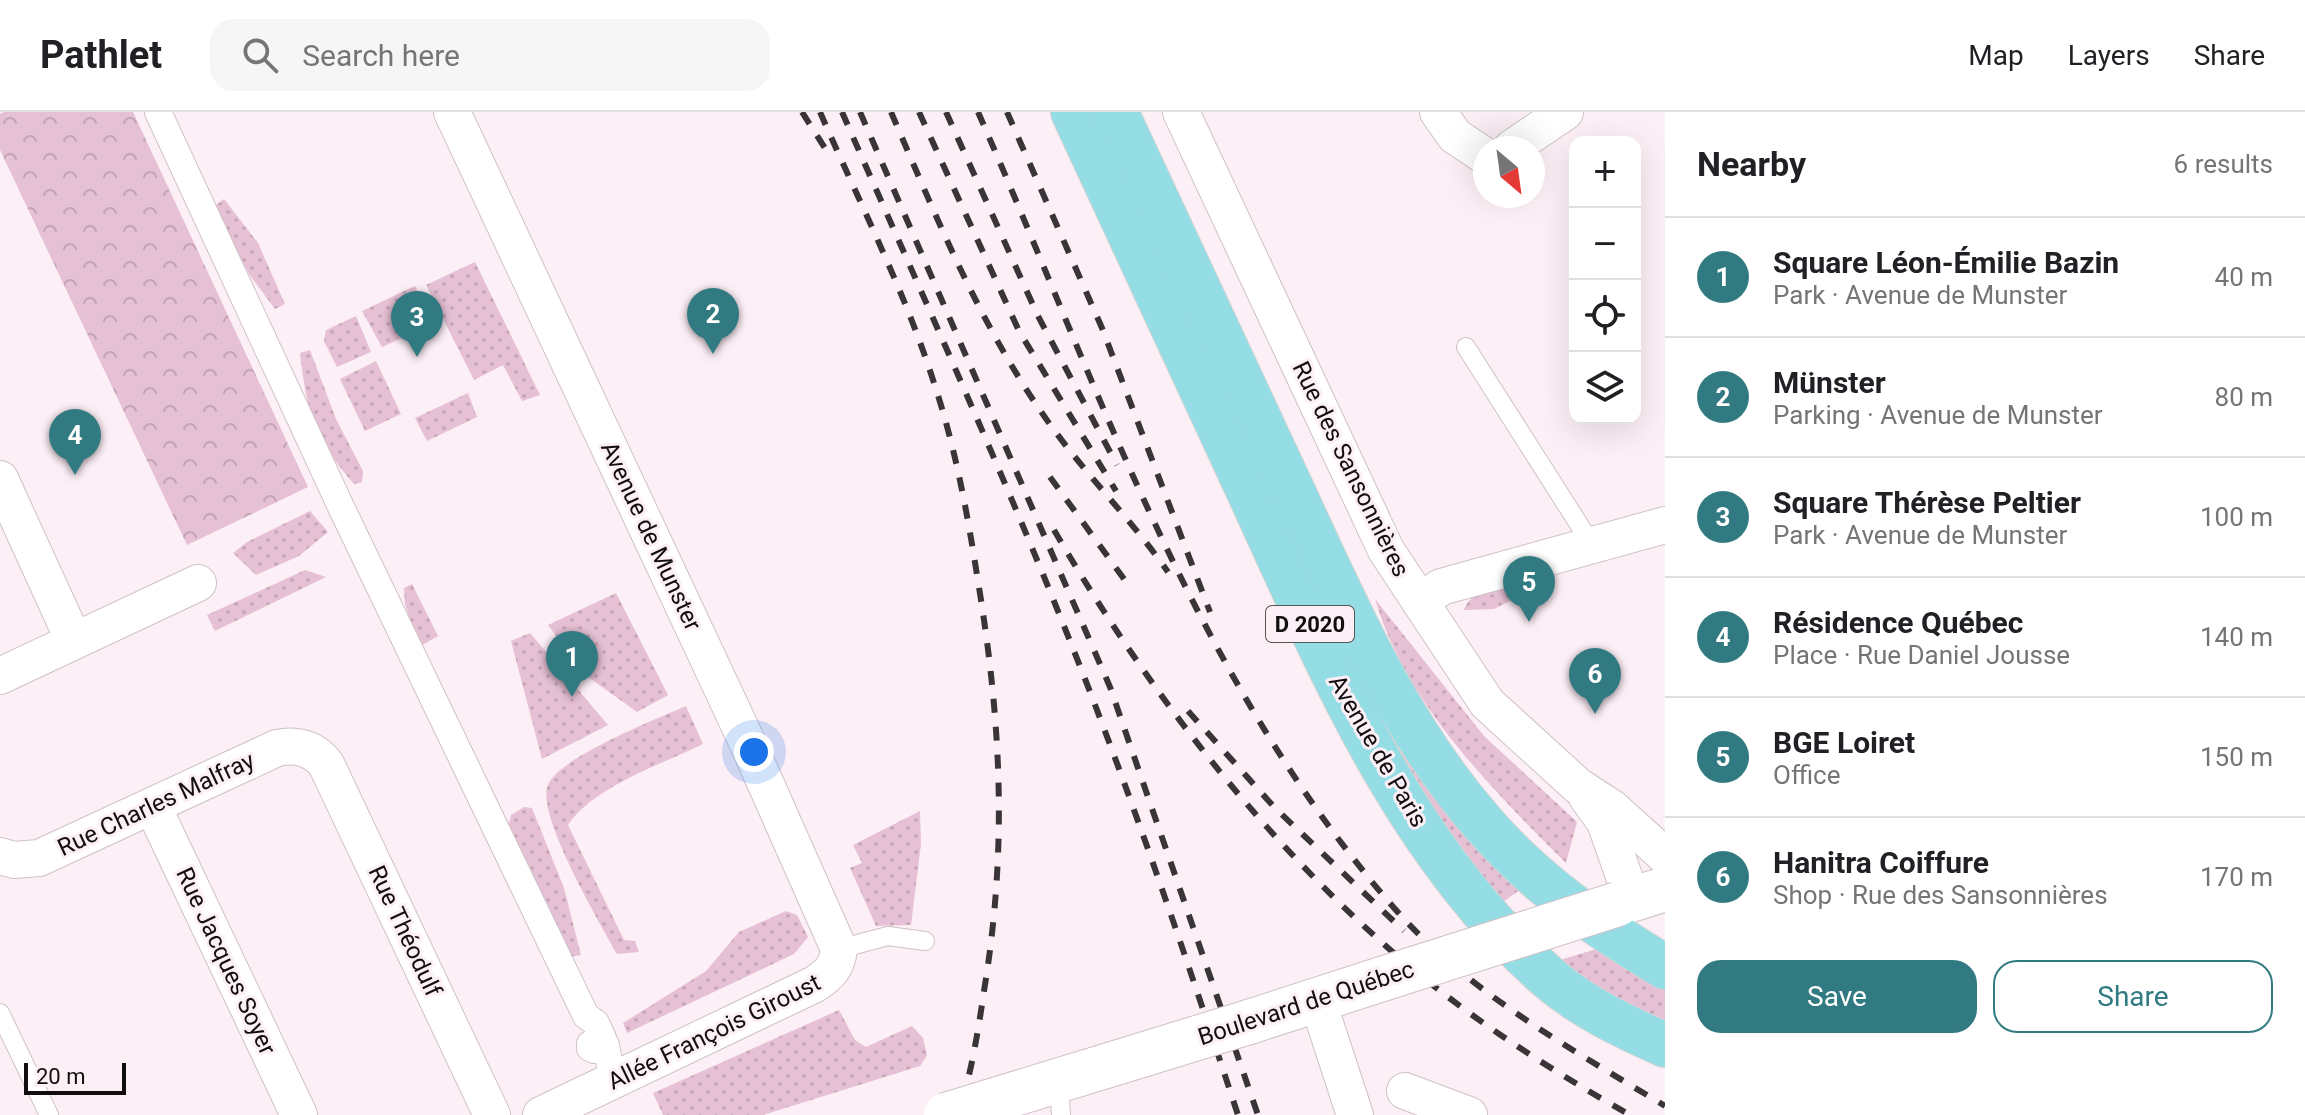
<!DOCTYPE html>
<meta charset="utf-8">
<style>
:root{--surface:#fff;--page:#f6f6f6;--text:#202124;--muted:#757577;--line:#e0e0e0;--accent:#317a81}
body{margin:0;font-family:Roboto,sans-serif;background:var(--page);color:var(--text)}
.controls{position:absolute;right:24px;top:24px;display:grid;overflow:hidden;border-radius:16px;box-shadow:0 8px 32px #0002}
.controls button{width:72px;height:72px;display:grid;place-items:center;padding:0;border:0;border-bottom:2px solid var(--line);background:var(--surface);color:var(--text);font:40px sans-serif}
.compass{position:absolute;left:1473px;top:24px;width:72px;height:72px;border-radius:50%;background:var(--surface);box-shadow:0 8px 32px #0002;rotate:151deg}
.scale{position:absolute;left:24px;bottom:20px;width:102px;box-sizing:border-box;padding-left:8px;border:4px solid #120e10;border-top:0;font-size:22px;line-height:28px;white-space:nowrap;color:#120e10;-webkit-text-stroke:6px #fdeff6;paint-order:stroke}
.you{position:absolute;left:754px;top:640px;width:28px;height:28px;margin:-20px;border:6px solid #fff;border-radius:50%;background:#1a73e8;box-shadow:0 0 0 12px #1a73e833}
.badge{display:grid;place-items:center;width:52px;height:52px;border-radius:50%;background:var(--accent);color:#fff;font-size:26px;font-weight:700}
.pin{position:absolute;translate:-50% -66px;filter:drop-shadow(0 2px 4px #0008)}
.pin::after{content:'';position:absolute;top:42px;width:28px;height:24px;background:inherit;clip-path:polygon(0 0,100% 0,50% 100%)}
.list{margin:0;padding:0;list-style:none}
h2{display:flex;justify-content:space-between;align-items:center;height:104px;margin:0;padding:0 32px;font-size:34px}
h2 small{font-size:26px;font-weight:400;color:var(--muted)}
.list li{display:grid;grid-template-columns:52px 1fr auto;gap:24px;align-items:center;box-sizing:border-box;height:120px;padding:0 32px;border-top:2px solid var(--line)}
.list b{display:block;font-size:30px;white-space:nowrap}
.list p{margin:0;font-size:26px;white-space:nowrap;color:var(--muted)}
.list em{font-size:26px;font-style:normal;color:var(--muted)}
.actions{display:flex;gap:16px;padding:24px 32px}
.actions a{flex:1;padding:18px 0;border:2px solid var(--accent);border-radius:24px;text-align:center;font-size:28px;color:var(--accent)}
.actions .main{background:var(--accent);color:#fff}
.icon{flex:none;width:44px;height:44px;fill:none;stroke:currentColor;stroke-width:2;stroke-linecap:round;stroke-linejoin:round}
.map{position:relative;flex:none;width:1665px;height:1003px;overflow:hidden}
header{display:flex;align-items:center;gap:48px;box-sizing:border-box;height:112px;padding:0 40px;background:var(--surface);border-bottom:2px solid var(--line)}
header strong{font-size:38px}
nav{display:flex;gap:44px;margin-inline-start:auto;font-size:28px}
.search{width:560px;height:72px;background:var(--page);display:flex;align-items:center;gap:20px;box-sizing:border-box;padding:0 28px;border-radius:24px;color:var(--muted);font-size:30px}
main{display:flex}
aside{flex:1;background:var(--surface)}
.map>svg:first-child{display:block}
</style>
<header>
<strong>Pathlet</strong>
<div class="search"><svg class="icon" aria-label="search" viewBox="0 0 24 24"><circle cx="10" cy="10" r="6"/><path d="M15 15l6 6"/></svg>Search here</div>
<nav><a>Map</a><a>Layers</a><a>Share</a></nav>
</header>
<main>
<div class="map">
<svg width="1665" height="1003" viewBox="0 0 1665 1003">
<defs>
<pattern id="grass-dots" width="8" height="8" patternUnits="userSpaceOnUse" patternTransform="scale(2)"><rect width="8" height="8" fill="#e6c0d4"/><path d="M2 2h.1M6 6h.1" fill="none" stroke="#c4a4b5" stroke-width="1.8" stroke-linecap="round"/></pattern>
<pattern id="park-crowns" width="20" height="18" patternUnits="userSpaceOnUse" patternTransform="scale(2)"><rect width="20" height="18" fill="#e6c0d4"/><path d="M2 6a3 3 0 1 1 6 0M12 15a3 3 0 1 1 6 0" fill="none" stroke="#c4a4b5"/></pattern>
</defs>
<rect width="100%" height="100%" fill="#fdeff6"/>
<g fill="url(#grass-dots)">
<polygon points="224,87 258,131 285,192 275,197 249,162 213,95"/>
<polygon points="475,150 540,283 522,289 503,253 474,268 426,173"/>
<polygon points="415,174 433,212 382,235 362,199"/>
<polygon points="356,204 371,240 337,255 324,229 326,218"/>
<path d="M310 238 336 307 363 359 362 370 354 372C316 329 306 298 300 241Z"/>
<polygon points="376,249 401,302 365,319 340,267"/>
<polygon points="468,281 477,305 427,329 415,306"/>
<polygon points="310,399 328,420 299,444 256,463 233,441 247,430"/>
<polygon points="305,458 326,465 215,519 207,503"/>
<path d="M1538 462 1541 474 1494 497 1464 498C1472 473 1515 469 1538 462Z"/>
<polygon points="412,472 438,524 419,535 405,492 404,476"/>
<polygon points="616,481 668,583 637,600 584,562 548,513"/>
<path d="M1375 487 1484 624 1577 710 1566 751C1490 675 1406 592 1375 487Z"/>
<polygon points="530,521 608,613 542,647 511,529"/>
<path d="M1366 582 1525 774 1503 790C1452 745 1397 644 1366 582Z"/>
<path d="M686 594 703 632C662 652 593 675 568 713L624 828 635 829 639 840 617 842C601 813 535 702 548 673 559 645 657 607 686 594Z"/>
<polygon points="524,695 532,696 564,776 581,843 571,845 507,719 511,703"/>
<polygon points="920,699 921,732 911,813 876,814 850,756 862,751 853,733"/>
<polygon points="786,799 797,803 808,825 794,842 627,921 623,911 706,859 739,820"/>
<polygon points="1603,835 1665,872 1665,914 1605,881 1560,848"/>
<polygon points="839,898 855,928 866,935 912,914 923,926 927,943 920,954 763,1003 663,1003 653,981"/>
</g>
<polygon fill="url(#park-crowns)" points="4,0 133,0 308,375 187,433 0,38 0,2"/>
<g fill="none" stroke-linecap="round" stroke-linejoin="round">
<g stroke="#cfc1c8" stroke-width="20">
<g id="service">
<polyline points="1466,235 1594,436"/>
<polyline points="839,837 888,824 925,829"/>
<polyline points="0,901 49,1003"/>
<polyline points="1059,970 1061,1003"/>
</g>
</g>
<g stroke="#cfc1c8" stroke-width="28">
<polyline id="pedestrian" points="158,0 341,395 586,904 596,911 603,926 590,932 590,936 594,938 606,933 610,954"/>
</g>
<g stroke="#cfc1c8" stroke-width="38">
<g id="minor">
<path d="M452 0 749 634 839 837C837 855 830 862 815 872L541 1003"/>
<polyline points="1181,0 1386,438 1487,591 1578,674 1612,696 1665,744"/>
<polyline points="1438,0 1455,24 1485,44"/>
<polyline points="1512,36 1565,0"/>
<polyline points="0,367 74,529"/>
<polyline points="1420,490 1441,475 1665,413"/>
<polyline points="0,564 198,471"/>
<polyline points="1587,685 1605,710 1632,787"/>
<polyline points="153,695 299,1003"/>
<path d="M0 744 14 748 39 746 277 636C297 632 313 636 326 652L492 1003"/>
<polyline points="1317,887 1355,1003"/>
<polyline points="1405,979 1469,1003"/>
</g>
</g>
<g stroke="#cfc1c8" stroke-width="46">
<g id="secondary">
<polyline points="1618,792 1665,777"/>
<polyline points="1249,910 1382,867"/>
<polyline points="998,987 1119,950"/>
</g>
</g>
<g stroke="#d4d4d4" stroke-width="46">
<g id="primary">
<path d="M1073 0C1132 126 1190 252 1248 378 1327 550 1404 740 1550 867 1584 896 1625 915 1665 933"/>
<path d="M1116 0C1174 124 1232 249 1290 373 1345 491 1395 610 1481 709 1532 769 1598 815 1665 855"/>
</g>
</g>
<use href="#service" stroke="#fff" stroke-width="18"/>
<use href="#pedestrian" stroke="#fff" stroke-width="26"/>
<use href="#minor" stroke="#fff" stroke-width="36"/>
<use href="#secondary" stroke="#fff" stroke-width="44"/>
<use href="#primary" stroke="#95dde4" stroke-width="44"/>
<g stroke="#393437" stroke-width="6" stroke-dasharray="14 14" stroke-linecap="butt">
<polyline points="802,0 828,41"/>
<path d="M820 0C859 90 905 179 935 274 955 335 967 399 977 463 1001 607 1008 733 984 879 978 920 971 963 958 1003"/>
<path d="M842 0C927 194 1016 388 1092 585 1145 723 1192 863 1238 1003"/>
<polyline points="860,0 1110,575 1258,1003"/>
<path d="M891 0C935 102 977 206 1040 298 1078 355 1129 404 1168 460"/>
<polyline points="919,0 1019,219 1116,379"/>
<polyline points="946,0 1038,204 1117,353"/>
<path d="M978 0C1098 273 1195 568 1395 797 1469 881 1570 936 1665 994"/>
<polyline points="1007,0 1102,216 1210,500"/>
<polyline points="1050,365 1132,478"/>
<path d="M1054 418C1140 566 1249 711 1377 826 1454 896 1540 952 1630 1003"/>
<polyline points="1188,599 1275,696 1404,819"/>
</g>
<g stroke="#cfc1c8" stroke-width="46" stroke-linecap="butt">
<g id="secondary-bridge">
<polyline points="1382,867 1618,792"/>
<polyline points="1119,950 1249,910"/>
<polyline points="946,1003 998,987"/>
</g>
</g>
<use href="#secondary-bridge" stroke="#fff" stroke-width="44"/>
</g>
<g text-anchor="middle" stroke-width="6" stroke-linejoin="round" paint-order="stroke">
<rect fill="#fdeff6" stroke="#585255" stroke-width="2" x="1266" y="494" width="88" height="36" rx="6"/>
<g font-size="22" font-weight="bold" fill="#120e10">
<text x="1310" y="520">D 2020</text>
</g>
<g font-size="24" fill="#120e10" stroke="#fdeff6">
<text transform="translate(1351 357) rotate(64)" y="8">Rue des Sansonnières</text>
<text transform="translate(651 424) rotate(65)" y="8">Avenue de Munster</text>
<text transform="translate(1378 639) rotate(60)" y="8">Avenue de Paris</text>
<text transform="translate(156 692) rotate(-25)" y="8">Rue Charles Malfray</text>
<text transform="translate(405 819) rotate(65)" y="8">Rue Théodulf</text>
<text transform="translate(226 849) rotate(65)" y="8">Rue Jacques Soyer</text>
<text transform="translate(1306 891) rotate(-18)" y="8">Boulevard de Québec</text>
<text transform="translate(714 920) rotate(-26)" y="8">Allée François Giroust</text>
</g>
</g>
</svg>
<div class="controls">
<button>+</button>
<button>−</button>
<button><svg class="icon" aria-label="locate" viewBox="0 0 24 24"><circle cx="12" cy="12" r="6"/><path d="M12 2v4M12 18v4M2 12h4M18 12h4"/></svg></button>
<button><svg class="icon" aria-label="layers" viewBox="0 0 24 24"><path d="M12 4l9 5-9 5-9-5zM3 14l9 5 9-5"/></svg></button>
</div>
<svg class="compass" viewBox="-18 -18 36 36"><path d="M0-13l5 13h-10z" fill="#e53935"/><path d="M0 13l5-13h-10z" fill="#757577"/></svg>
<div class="scale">20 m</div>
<div class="you"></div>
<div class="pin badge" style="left:572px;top:585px">1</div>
<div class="pin badge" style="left:713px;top:242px">2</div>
<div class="pin badge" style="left:417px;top:245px">3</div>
<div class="pin badge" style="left:75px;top:363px">4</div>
<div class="pin badge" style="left:1529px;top:510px">5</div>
<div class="pin badge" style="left:1595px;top:602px">6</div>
</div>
<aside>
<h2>Nearby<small>6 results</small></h2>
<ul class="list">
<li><span class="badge">1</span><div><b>Square Léon-Émilie Bazin</b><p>Park · Avenue de Munster</p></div><em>40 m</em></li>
<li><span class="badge">2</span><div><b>Münster</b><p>Parking · Avenue de Munster</p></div><em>80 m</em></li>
<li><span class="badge">3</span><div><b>Square Thérèse Peltier</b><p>Park · Avenue de Munster</p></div><em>100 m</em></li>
<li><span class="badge">4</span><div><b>Résidence Québec</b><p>Place · Rue Daniel Jousse</p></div><em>140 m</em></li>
<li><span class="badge">5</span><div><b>BGE Loiret</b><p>Office</p></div><em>150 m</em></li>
<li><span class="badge">6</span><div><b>Hanitra Coiffure</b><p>Shop · Rue des Sansonnières</p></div><em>170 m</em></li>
</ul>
<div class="actions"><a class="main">Save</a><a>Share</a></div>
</aside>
</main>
